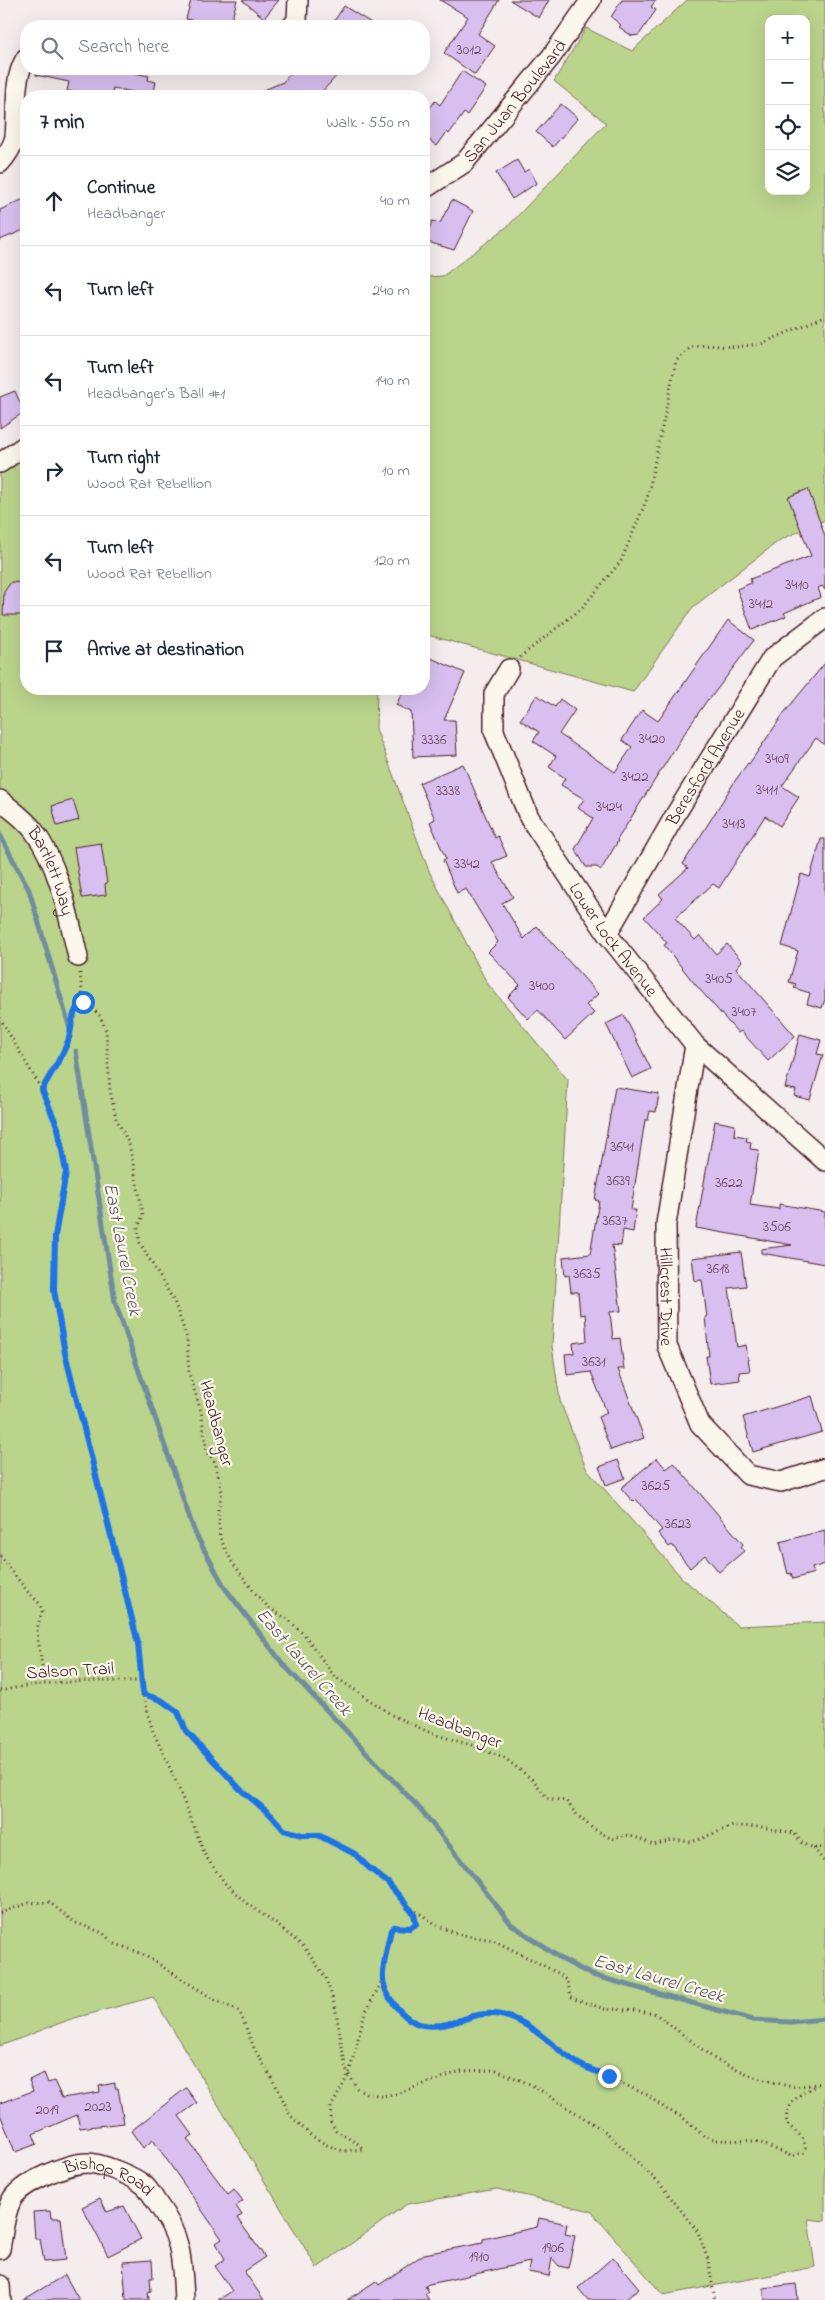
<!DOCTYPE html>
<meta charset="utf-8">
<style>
:root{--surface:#fff;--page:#f2f2f3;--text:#1f2937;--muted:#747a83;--line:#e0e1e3}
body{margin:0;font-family:"Indie Flower",sans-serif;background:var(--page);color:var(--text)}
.controls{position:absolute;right:15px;top:15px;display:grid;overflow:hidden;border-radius:10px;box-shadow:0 5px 20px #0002}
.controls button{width:45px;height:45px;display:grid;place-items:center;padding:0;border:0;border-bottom:1px solid var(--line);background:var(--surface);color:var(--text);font:25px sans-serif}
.stop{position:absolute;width:15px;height:15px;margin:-11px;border:4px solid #1a73e8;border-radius:50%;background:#fff}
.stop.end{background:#1a73e8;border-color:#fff;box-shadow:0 1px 5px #0008}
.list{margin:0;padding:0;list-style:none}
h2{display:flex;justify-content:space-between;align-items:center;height:65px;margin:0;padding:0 20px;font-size:21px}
h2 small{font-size:16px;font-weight:400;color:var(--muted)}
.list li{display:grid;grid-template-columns:32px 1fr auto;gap:15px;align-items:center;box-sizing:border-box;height:90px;padding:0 20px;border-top:1px solid var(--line)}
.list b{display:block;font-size:19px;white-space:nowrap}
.list p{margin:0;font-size:16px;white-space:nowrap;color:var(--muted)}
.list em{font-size:16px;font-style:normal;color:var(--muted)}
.icon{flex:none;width:28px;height:28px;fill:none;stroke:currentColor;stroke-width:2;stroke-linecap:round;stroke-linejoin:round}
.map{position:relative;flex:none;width:825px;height:2300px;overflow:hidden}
.search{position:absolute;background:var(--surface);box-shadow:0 5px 20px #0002;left:20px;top:20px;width:410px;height:55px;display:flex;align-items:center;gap:12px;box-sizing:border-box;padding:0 18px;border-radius:20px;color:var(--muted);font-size:19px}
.panel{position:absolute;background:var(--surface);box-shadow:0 5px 20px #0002;left:20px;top:90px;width:410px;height:605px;border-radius:20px}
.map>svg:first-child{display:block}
</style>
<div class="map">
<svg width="825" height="2300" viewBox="0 0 825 2300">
<rect width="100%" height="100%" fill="#f4eced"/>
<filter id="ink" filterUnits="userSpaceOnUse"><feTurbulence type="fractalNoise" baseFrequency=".02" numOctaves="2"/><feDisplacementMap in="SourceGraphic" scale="10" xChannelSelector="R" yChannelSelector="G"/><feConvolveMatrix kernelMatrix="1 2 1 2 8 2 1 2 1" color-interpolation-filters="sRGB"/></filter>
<g filter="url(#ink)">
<g fill="#bad48b" stroke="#827a5b" fill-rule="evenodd">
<path d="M687 0H825V520L780 540 693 607 633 692 424 634V277L443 276 508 226 606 123 554 81 586 28 632 51ZM769 19H806V191H769Z"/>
<polygon points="26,437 26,689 377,689 376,729 429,871 487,983 568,1080 552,1346 560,1401 586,1468 681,1577 738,1626 825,1622 825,2221 808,2219 815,2267 663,2295 591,2211 497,2189 407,2204 317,2268 153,1997 71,2019 0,2046 0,455"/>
</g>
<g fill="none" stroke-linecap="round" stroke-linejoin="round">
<g stroke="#708d9e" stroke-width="5">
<polyline points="0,835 29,890 70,1029"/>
<polyline points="76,1051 115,1302 195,1533 225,1588 283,1664 422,1811 511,1924 563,1960 592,1975 753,2020 790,2022 825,2019"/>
</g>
</g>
<g fill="#d8bfef" stroke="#4a1f2b">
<polygon points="191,0 237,0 230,26 216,26 186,19"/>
<polygon points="242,0 279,0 264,18"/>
<polygon points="440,0 499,0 478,34 495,46 475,75 444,53 468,17"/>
<polygon points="510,0 549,0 539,18"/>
<polygon points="622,0 656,0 651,7 656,10 639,35 632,36 619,27 621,25 611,17"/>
<polygon points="344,6 376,26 331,26"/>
<polygon points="37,69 118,69 149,76 148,80 156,82 153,96 113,88 111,96 94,96 67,91 69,82 36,75"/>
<polygon points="295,69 343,69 318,96 250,96 283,82"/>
<polygon points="462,71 486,87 467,115 464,113 449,134 447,132 437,146 424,136 424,104 430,108 435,101 440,105"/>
<polygon points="561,104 578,118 553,147 536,132"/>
<polygon points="517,160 524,172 529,169 537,183 512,199 496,173"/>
<polygon points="26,198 26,229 0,240 0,210"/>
<polygon points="452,200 473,211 454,250 425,241 432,221 440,223"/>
<polygon points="15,391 24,412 0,428 0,397"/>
<polygon points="808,489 825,536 825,590 822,586 818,588 821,597 784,613 786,616 752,630 737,589 751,583 750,579 811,556 788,497"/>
<polygon points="11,582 26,583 26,615 3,615 4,592"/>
<polygon points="728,620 754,640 709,700 708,699 684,734 617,840 618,841 601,870 597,867 586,867 575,849 593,818 578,808 584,799 561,785 565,778 549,767 556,756 533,741 539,732 520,720 537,695 555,707 560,699 575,710 559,734 615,772 632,747 622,740 642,710 658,721"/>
<polygon points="424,655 465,673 444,720 455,720 457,755 413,757 411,712 396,705 404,689 424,689"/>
<polygon points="825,663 825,745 816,738 782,786 799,797 780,826 765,816 719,888 713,884 675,918 695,940 700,935 716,954 727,944 742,961 736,968 795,1036 768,1061 741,1031 738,1033 694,983 664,945 667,943 644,917 663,899 659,894 688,868 683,864 735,781 748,763 749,764 784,713"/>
<polygon points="463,764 495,838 498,836 507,856 492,862 513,897 502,903 524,939 537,926 598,994 586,1005 594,1013 565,1040 538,1010 528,1019 508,997 520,985 488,952 498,942 466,889 457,893 443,860 446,859 430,822 435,819 419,783"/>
<polygon points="73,800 79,820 57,826 52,806"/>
<polygon points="821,839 825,839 825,999 822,1008 807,1004 810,993 794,988 796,984 789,982 798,951 782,946 801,874 810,877"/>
<polygon points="101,843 107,883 105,884 106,895 82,898 74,847"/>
<polygon points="624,1015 651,1069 632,1078 606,1024"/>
<polygon points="800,1034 821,1040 817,1054 823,1055 810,1100 794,1096 796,1090 785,1088"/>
<polygon points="615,1087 659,1094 656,1112 650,1111 648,1120 645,1120 631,1210 636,1210 633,1232 623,1230 621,1246 612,1245 621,1311 610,1312 613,1339 620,1338 624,1369 618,1369 644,1438 611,1450 598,1417 607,1413 591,1372 567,1375 565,1354 574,1353 573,1343 587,1341 585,1314 580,1315 578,1292 571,1292 569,1275 565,1276 563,1257 590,1254 599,1201 595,1200"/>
<polygon points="715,1121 735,1125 734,1135 747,1137 746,1141 751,1142 750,1149 759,1150 750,1205 779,1209 779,1204 825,1212 825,1264 761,1253 761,1249 792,1245 696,1228"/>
<polygon points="741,1252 746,1286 729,1288 737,1347 746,1345 750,1371 739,1372 740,1380 710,1384 706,1356 709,1356 705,1317 707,1317 702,1280 695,1281 692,1258"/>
<polygon points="812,1396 822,1432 753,1452 743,1417"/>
<polygon points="657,1458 666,1469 674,1463 743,1544 741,1547 744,1551 719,1572 705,1555 690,1568 672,1545 669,1547 658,1533 662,1530 636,1499 633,1502 621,1488"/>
<polygon points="618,1460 625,1478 606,1485 599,1467"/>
<polygon points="825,1530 825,1564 812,1568 814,1573 793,1579 791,1573 788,1574 780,1542"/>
<polygon points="44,2073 48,2083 54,2081 62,2098 100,2092 99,2086 115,2083 115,2088 118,2088 124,2123 80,2128 77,2115 33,2134 37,2144 15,2152 0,2114 0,2103 33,2091 29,2080"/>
<polygon points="186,2088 197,2103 179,2116 193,2135 187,2139 228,2194 234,2189 243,2201 236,2206 242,2215 237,2218 265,2257 244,2271 264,2300 218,2300 232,2291 215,2266 225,2259 216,2243 222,2239 153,2140 143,2148 131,2131"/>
<polygon points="100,2198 107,2212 124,2206 141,2239 108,2256 82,2207"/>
<polygon points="50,2211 51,2218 61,2218 66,2260 44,2262 40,2239 35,2239 33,2212"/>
<polygon points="539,2218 567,2224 565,2234 575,2236 568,2268 559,2266 552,2258 549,2276 528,2272 530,2262 425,2285 429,2292 425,2294 429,2300 347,2300 376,2281 379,2285 424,2254 483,2243 483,2239 537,2227"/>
<polygon points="613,2257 639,2288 625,2300 588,2300 578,2288"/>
<polygon points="152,2260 153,2278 150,2278 151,2291 148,2292 149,2300 126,2300 123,2262"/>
<polygon points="65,2275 79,2300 23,2300"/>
<polygon points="796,2284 798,2300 765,2300 763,2288"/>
</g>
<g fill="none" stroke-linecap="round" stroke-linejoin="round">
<g stroke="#4a1f2b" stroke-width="22">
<g id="minor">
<polyline points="292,26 297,20 298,0"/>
<path d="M0 163C6 157 14 144 15 136 18 110 12 81 26 58"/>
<path id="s1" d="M424 189 464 163 551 57 591 0"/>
<polyline points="0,463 26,445"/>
<path id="s2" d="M509 669 494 694V731L529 817 607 934 695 1045 825 1161"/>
<path id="s3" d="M0 800C12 810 25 819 34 831 60 867 68 915 78 957"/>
<path id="s4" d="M607 934 677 812 772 658 825 618"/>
<path id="s5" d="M695 1045 666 1224 667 1346 700 1424 748 1475 781 1482 825 1468"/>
<path id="s6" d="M0 2249C3 2234 4 2215 11 2201 19 2183 68 2163 87 2163 101 2163 133 2176 144 2185 149 2189 153 2197 157 2203 182 2237 182 2259 184 2300"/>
<polyline points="0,2285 1,2300"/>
</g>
</g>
<g stroke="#4a1f2b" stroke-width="3" stroke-dasharray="1 4" stroke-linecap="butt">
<polyline points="520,657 582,608 621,561 647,499 676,361 691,347 705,345 735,347 761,344 825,316"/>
<polyline points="80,973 83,1002"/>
<polyline points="0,1018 42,1090 58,1128 64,1150 66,1172 55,1236 53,1290 65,1353 137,1643 143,1694 152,1729 174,1777 206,1857 225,1883 246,1903 276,1924 304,1947 326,1978 335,2006 346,2070 357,2088 366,2093 381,2096 396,2094 461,2071 496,2070 532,2085 606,2132 660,2184 698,2232 708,2260 715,2300"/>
<polyline points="42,1090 69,1041 77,1006 83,1002 90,1006 100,1016 106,1030 110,1091 116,1118 129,1144 141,1203 143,1215 138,1228 140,1243 174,1301 187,1338 189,1374 201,1411 207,1453 215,1462 222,1492 218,1509 220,1538 232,1562 255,1593 269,1608 289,1620 306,1637 334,1676 392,1715 433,1734 471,1745 506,1759 534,1781 547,1798 566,1801 577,1815 592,1828 612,1839 626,1835 638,1838 653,1845 673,1840 692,1842 733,1826 761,1827 794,1833 802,1843 814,1848 825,1848"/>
<polyline points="0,1556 28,1592 40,1604 42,1612 37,1629 38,1640 45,1685"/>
<path d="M0 1691C46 1680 95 1681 142 1681"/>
<polyline points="143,1694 161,1700 178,1712 186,1731 240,1789 271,1815 284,1830 302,1835 318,1835 348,1850 388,1883 408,1906 439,1926 457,1934 493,1940 558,1973 567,1981 571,1996 574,1999 605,2009 634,2010 656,2014 716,2060 757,2078 792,2087 825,2083"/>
<polyline points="814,1848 825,1863"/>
<path d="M410 1908 414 1914 416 1924 409 1928 394 1927 391 1931 383 1969 384 1988 397 2008 416 2023 440 2025 476 2014 504 2015 518 2020 578 2063 647 2095 666 2109 682 2117 704 2136 717 2140 756 2141 791 2156 805 2152C807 2137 796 2133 787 2124 783 2104 801 2093 817 2085"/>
<polyline points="0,1913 29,1903 49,1902 74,1922 103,1933 113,1943 141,1953 215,2000 237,2010 241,2015 254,2048 279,2091 290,2115 309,2134 327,2145 343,2151 363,2149 360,2145 336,2131 330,2121 331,2107 349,2074 364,2015 383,1979"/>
</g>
<use href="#minor" stroke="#fbf7ec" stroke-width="19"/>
</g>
</g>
<g fill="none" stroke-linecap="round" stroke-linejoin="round" filter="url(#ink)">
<path stroke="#1a73e8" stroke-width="6" d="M83 1002C70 1010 73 1028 68 1041 62 1058 50 1074 42 1090L58 1128 66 1172 55 1236 54 1290 65 1353 138 1643 143 1694 161 1700 178 1712 186 1731 240 1789 271 1815 284 1830 302 1835H318L355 1854 368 1867 388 1883 414 1914 416 1924 410 1928 394 1927 391 1930C388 1943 382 1967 383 1979 384 1995 401 2016 416 2023 423 2026 434 2026 442 2025 466 2021 479 2009 505 2016 533 2023 553 2048 577 2063 587 2069 598 2072 609 2076"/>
</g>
<g text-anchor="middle" stroke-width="4.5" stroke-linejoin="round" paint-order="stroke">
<g font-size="15" fill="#6e475c">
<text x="469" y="54">3012</text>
<text x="797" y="589">3410</text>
<text x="761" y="608">3412</text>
<text x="652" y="743">3420</text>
<text x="434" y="744">3336</text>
<text x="777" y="763">3409</text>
<text x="635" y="781">3422</text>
<text x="767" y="794">3411</text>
<text x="448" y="795">3338</text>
<text x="609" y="811">3424</text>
<text x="734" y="828">3413</text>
<text x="467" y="868">3342</text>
<text x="719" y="983">3405</text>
<text x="542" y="990">3400</text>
<text x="744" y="1016">3407</text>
<text x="622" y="1151">3641</text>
<text x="618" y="1185">3639</text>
<text x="729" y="1187">3622</text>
<text x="615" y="1225">3637</text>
<text x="777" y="1231">3506</text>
<text x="718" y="1273">3618</text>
<text x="587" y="1278">3635</text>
<text x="594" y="1366">3631</text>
<text x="656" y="1490">3625</text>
<text x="678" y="1528">3623</text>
<text x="98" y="2111">2023</text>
<text x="47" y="2114">2019</text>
<text x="553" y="2252">1906</text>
<text x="479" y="2261">1910</text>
</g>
<g font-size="18" fill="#4a1f2b" stroke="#fbf7ec">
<text dy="6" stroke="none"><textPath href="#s1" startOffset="128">San Juan Boulevard</textPath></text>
<text dy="6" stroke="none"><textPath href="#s4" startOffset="194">Beresford Avenue</textPath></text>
<text dy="6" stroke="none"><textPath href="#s3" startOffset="90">Bartlett Way</textPath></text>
<text dy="6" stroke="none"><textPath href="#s2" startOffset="308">Lower Lock Avenue</textPath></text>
<text dy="6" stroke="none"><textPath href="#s5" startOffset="254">Hillcrest Drive</textPath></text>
<text transform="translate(217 1423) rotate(75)" y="6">Headbanger</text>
<text transform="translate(70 1670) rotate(-3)" y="6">Salson Trail</text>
<text transform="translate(460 1727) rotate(21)" y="6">Headbanger</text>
<text dy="6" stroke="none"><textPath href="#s6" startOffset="161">Bishop Road</textPath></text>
</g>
<g font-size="19" font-style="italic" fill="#5d5664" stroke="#fbf7ec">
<text transform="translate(124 1249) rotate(79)" y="7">East Laurel Creek</text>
<text transform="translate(305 1661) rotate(49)" y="7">East Laurel Creek</text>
<text transform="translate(659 1977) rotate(16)" y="7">East Laurel Creek</text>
</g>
</g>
</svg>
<div class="controls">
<button>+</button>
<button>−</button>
<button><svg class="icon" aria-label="locate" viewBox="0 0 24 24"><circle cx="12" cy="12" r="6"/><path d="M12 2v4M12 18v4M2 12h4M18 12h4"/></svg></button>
<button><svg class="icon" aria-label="layers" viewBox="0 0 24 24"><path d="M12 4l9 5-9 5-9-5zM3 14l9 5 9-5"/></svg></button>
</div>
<div class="stop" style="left:83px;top:1002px"></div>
<div class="stop end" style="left:609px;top:2076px"></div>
<div class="search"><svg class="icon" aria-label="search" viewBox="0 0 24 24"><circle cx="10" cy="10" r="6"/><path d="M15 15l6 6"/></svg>Search here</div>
<section class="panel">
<h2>7 min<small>Walk · 550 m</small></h2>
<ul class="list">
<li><svg class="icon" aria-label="ahead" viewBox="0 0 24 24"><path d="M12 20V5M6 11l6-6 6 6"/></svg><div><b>Continue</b><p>Headbanger</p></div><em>40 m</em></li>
<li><svg class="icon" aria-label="left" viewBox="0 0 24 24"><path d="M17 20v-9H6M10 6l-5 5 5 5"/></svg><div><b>Turn left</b></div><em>240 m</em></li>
<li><svg class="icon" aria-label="left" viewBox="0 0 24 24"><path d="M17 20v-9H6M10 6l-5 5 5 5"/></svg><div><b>Turn left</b><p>Headbanger's Ball #1</p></div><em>140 m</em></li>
<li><svg class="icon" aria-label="right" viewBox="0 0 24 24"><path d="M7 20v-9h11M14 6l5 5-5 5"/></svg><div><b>Turn right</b><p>Wood Rat Rebellion</p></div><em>10 m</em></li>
<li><svg class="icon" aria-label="left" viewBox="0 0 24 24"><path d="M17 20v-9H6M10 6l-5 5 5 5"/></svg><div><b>Turn left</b><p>Wood Rat Rebellion</p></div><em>120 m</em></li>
<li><svg class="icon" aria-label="arrive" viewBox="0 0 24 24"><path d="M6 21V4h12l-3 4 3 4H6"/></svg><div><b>Arrive at destination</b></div></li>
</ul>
</section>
</div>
